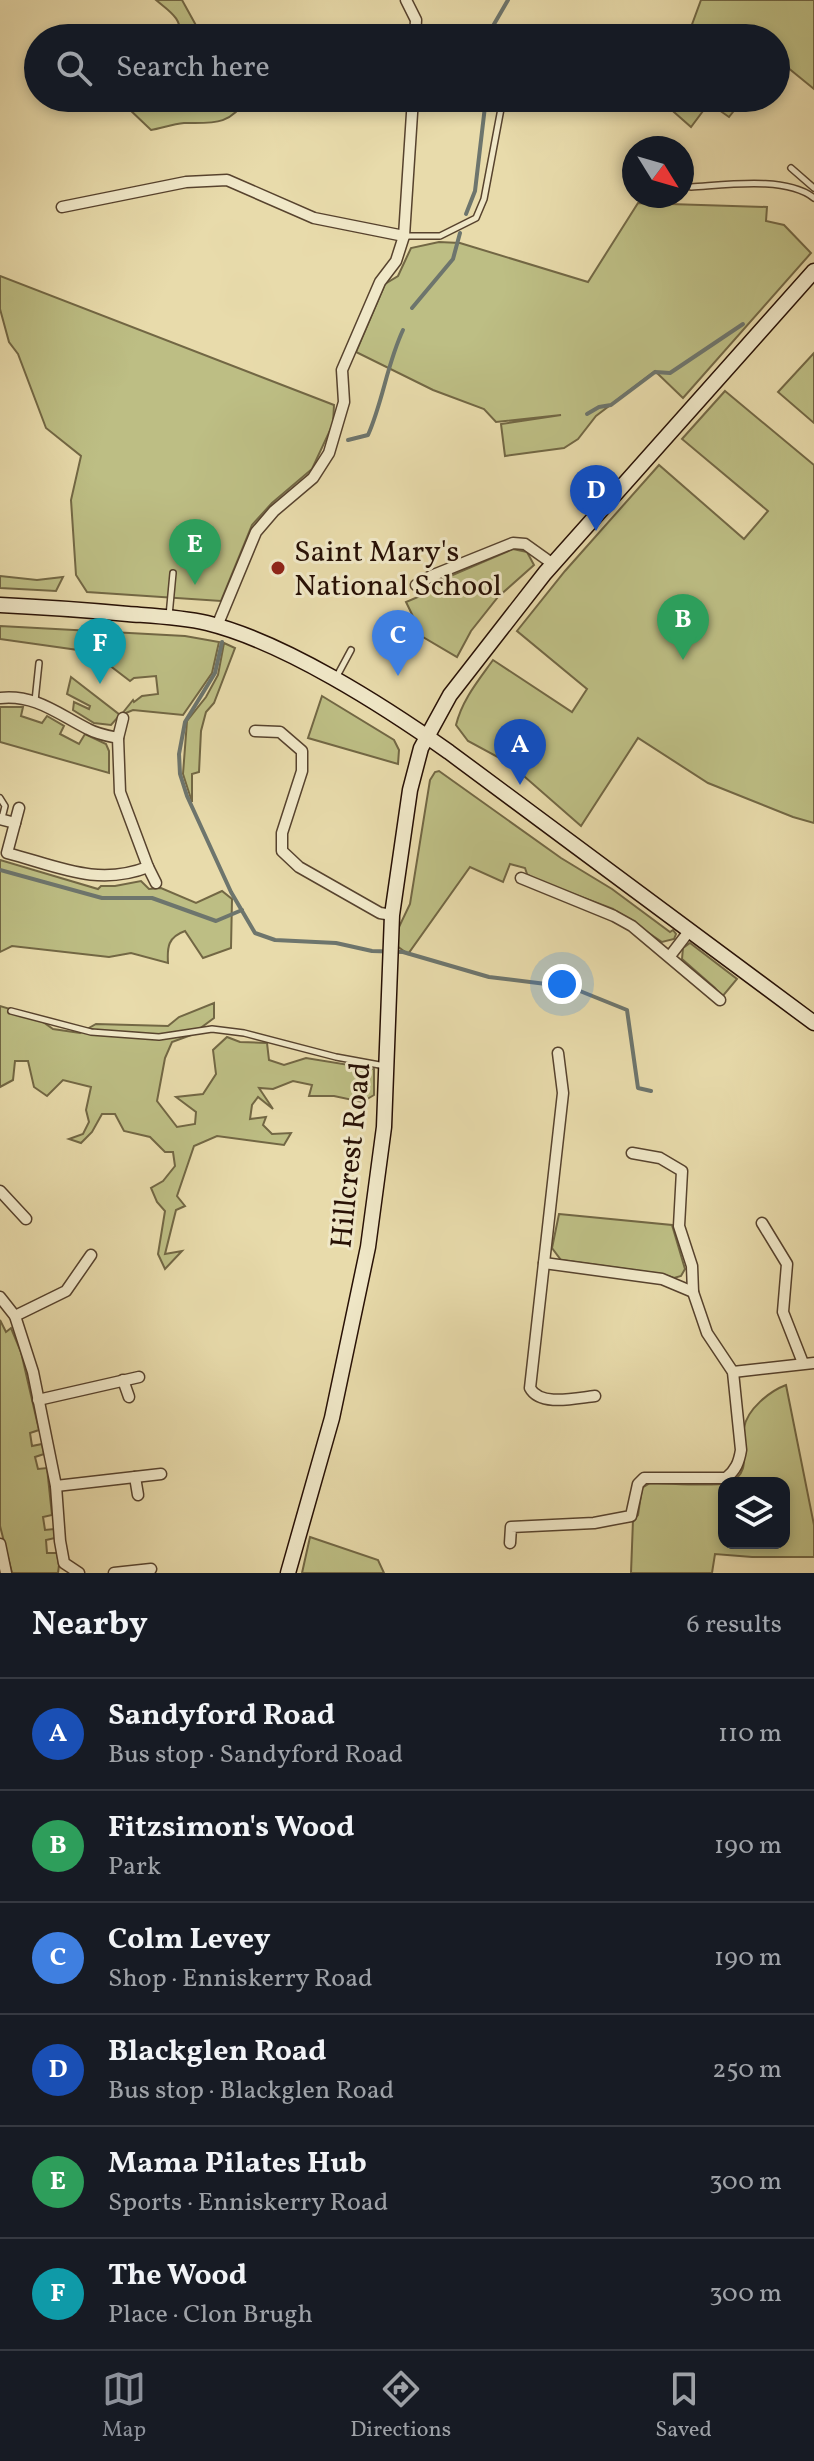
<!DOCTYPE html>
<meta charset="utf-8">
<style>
:root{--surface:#171b24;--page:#20242c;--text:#f1f3f6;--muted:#9ea1a6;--line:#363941;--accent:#8c9099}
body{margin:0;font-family:Vollkorn,serif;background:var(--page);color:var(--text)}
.controls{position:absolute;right:24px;bottom:24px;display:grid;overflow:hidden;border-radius:16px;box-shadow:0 4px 12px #0003}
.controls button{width:72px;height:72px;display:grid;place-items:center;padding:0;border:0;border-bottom:2px solid var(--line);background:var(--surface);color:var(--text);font:40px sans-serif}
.compass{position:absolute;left:622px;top:136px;width:72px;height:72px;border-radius:50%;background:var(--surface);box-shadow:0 4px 12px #0003;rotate:127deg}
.you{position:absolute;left:562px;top:984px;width:28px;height:28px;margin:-20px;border:6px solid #fff;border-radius:50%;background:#1a73e8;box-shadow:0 0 0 12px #1a73e833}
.badge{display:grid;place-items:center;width:52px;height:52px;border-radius:50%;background:var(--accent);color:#fff;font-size:26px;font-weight:700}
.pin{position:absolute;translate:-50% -66px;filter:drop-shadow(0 2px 4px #0008)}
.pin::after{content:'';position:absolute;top:42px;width:28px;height:24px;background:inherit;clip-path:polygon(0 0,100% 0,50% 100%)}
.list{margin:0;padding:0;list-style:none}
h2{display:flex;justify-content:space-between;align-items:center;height:104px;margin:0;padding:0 32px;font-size:34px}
h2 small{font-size:26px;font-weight:400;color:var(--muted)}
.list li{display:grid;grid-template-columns:52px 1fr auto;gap:24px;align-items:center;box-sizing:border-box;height:112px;padding:0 32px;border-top:2px solid var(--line)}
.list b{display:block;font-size:30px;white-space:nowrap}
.list p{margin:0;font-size:26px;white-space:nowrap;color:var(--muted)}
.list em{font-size:26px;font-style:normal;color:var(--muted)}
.icon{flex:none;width:44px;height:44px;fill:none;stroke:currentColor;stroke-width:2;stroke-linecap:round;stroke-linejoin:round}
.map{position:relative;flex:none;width:814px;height:1573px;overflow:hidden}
.search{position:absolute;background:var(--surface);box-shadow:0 4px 12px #0003;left:24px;right:24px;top:24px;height:88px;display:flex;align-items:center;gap:20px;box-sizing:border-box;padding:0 28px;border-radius:44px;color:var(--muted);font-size:30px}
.sheet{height:776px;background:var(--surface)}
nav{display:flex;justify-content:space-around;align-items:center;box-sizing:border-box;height:112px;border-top:2px solid var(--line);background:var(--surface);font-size:22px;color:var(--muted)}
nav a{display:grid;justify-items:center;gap:4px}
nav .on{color:var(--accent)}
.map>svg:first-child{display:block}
</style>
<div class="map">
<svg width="814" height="1573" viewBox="0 0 814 1573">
<rect width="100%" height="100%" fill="#e8dbab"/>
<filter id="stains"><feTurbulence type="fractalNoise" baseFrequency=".0025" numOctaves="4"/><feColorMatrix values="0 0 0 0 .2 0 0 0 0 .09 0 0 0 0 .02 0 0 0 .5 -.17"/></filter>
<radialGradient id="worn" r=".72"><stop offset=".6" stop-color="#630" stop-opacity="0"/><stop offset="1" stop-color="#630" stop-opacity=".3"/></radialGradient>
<g fill="#bdbe84" stroke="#726744" stroke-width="2" fill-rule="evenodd">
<path d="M156 0H182L203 38H179C184 19 169 11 156 0Z"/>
<polygon points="701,0 814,0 814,89 776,58 776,38 687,38"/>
<path d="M95 98H247C230 126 213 123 184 123 173 124 162 128 151 130L128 108Z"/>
<polygon points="658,98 744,98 729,117 709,103 691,127"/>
<polygon points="638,203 767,207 766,221 784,225 811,253 683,398 655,371 596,416 578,439 564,448 505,456 501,424 561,415 496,422 484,409 433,390 356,352 385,284 398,276 411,248 439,242 460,243 588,282"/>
<polygon points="0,276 334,405 333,424 312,469 272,503 252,525 221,601 87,592 76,575 71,500 81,456 46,428 18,354 9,342 0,309"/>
<polygon points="814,353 814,423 778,392"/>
<path d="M725 391 814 465V823L793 817 708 783 638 738 581 826 509 763 468 741 456 725C462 700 478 681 493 660L572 712 587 689 517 631 565 571 659 465 744 539 768 511 682 439Z"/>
<polygon points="513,549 527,552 534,565 498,597 471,631 457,657 423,637 406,602 432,591 434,583"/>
<polygon points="0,576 37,580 63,577 56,591 0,588"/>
<polygon points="0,626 185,636 219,642 212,673 183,715 133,710 121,715 133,700 134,702 142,696 158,694 156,676 134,678 130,681 92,652 0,639"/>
<polygon points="224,643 235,648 214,703 206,712 201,731 199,772 192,774 192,802 183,774 187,721 206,697 218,675"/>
<polygon points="71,677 120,715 111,725 94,723 73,710 74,702 89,709 90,706 67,694"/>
<polygon points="322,696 394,740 399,750 398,764 308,738"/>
<polygon points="0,707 23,707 21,716 42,723 47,716 64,726 60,734 79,744 85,734 106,744 109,751 109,773 0,742"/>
<polygon points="439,771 561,858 612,889 670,932 673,930 676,934 674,939 662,942 613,909 534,879 527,874 525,868 510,864 503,882 470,867 408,954 397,946 398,929 410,904 430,780 435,772"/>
<path d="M0 860 98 889 101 886H115L141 881 149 889 161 888 196 903 222 891 232 899 231 948 203 958 185 931C168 937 167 947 168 963L131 953 109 957 12 946 0 952Z"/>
<polygon points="690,943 737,979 722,997 715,988 682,959 683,948"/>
<polygon points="214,1003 214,1018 191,1035 172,1042 165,1058 157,1101 177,1127 195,1124 196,1112 176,1097 203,1094 216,1074 213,1050 227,1037 240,1042 267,1043 269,1060 284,1065 306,1058 374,1069 374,1095 362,1102 334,1096 309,1096 312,1085 293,1081 273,1089 259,1088 273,1109 258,1097 252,1105 250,1119 266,1117 263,1125 272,1134 291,1133 284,1145 217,1136 194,1146 177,1196 185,1206 176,1210 165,1254 182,1251 165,1269 158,1254 165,1211 157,1202 151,1188 163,1181 175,1166 173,1152 165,1152 150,1137 124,1131 115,1114 102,1114 92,1132 81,1143 69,1139 83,1134 89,1122 86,1110 91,1087 63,1080 47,1096 34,1087 28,1061 15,1061 13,1080 0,1087 0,1006 36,1017 53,1029 80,1033 96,1024 168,1026 179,1017"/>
<polygon points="559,1214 672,1225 685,1269 681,1276 674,1278 662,1274 561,1260 552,1248"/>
<polygon points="0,1320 6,1332 11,1328 21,1352 39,1430 30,1433 32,1446 42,1444 44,1454 35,1457 38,1469 47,1468 52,1515 43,1517 45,1530 54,1529 55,1538 46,1540 47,1553 57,1553 59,1565 58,1573 12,1573 0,1526"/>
<path d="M786 1385 814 1525V1557H752L715 1554 712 1573H631L633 1520 638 1515 642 1488 650 1483C668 1483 712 1487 727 1483 754 1475 740 1447 744 1428 747 1409 770 1391 786 1385ZM724 1483H784V1543H724Z"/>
<polygon points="310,1537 378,1560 384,1573 302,1573"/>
</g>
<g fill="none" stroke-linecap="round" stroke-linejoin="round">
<g stroke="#6d756d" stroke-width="4">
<polyline points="486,38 508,0"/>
<polyline points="466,214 475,191 486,98"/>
<polyline points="412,308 453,259 460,233"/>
<polyline points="587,414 599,407 611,405 655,372 670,373 743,324"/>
<path d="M348 440 368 435C383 401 387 364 403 330"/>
<polyline points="222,642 215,673 185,722 179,754 180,774 187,796 231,892 255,933 275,940 336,943 372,951 403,952 489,977 570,987 627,1010 638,1088 651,1091"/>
<polyline points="0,870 102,898 152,898 216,921 242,910"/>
</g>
<g stroke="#57432e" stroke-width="8">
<g id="lane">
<polyline points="551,38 553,37"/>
<polyline points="791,168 814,188"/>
<path d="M691 187C726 185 786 176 814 198"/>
<polyline points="404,236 440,236 476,218 484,199 503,98"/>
<polyline points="169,616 173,573"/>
<polyline points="337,676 351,650"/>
<polyline points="35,701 39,663"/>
<polyline points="0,798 5,806 2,818"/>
<polyline points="11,1011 91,1032 159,1037 212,1029 244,1033 336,1057 385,1066"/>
</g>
</g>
<g stroke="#57432e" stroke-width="13">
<g id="street">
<polyline points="406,0 416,20 415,38"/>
<polyline points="62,207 186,182 227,180 314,218 404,236"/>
<polyline points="416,585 431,576 513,543 525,544 553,564"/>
<polyline points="217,626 256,532 274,511 313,478 329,453 344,402 342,370 380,282 396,261 404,236 413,98"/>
<path d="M0 698C35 694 58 714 88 729 97 734 108 736 118 738L120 792 148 867C97 887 57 866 7 853L19 808"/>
<polyline points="255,731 280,732 302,751 302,771 282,833 282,851 299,867 380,913 392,915"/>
<polyline points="118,738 123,718"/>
<polyline points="0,819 15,823"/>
<polyline points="148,867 156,883"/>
<polyline points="521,878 614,916 632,926 720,1000"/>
<polyline points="670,956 690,930"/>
<path d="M558 1053 563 1093 530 1388C540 1407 576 1398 595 1396"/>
<polyline points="0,1191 26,1219"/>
<polyline points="762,1223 787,1264 783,1312 803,1363"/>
<polyline points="544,1263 662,1279 693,1292"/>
<polyline points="0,1297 15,1316 33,1372 56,1486 60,1541 64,1563 79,1573"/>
<polyline points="15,1316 66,1291 91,1255"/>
<polyline points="733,1372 814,1363"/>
<polyline points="123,1380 129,1397"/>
<polyline points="38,1400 139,1377"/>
<polyline points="135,1477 138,1495"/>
<polyline points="56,1486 161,1474"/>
<path d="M510 1543 511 1527 594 1523 631 1516 638 1484 644 1478H726C736 1470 739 1462 741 1450L733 1372 707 1333 693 1292 692 1266 679 1226 682 1171 660 1158 632 1153"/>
<polyline points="0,1544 6,1573"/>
<polyline points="114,1573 151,1569"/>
</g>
</g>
<g stroke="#271005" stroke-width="17">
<g id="secondary">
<path d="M0 605C43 607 85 610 128 614 155 616 181 617 207 623 284 642 384 706 449 752L814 1023"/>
<polyline points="288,1573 332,1418 368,1247 384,1127 392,915 410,790 421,748 450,695 545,573 814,271"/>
</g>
</g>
<use href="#lane" stroke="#f0e8c8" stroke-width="5"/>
<use href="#street" stroke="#f0e8c8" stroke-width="10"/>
<use href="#secondary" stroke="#f0e8c8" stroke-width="14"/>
</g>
<circle fill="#8f2418" stroke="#f0e8c8" stroke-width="3" cx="278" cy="568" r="8"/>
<g text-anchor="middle" stroke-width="6" stroke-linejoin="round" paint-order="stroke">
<g font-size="30" fill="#271005" stroke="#f0e8c8" text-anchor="start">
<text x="294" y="561">Saint Mary's<tspan x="294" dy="34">National School</tspan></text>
</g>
<g font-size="30" fill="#271005" stroke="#f0e8c8">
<text transform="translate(350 1155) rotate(-84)" y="10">Hillcrest Road</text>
</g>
</g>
<rect width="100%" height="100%" filter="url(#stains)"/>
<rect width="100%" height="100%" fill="url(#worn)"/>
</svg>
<div class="controls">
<button><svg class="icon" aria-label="layers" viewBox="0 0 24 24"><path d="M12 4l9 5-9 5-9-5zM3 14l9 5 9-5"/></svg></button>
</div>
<svg class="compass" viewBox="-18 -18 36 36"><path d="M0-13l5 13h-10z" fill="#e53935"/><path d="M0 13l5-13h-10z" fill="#9ea1a6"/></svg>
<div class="you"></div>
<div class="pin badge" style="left:520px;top:785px;background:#1a4fb4">A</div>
<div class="pin badge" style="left:683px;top:660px;background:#2e9e5b">B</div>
<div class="pin badge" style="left:398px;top:676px;background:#3f7fe0">C</div>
<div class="pin badge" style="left:596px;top:531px;background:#1a4fb4">D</div>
<div class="pin badge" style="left:195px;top:585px;background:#2e9e5b">E</div>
<div class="pin badge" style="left:100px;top:684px;background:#0f9aa8">F</div>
<div class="search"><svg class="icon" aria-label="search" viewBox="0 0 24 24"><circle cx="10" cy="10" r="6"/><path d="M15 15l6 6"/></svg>Search here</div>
</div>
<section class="sheet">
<h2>Nearby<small>6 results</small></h2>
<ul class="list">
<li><span class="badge" style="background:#1a4fb4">A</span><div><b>Sandyford Road</b><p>Bus stop · Sandyford Road</p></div><em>110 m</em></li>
<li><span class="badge" style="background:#2e9e5b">B</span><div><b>Fitzsimon's Wood</b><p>Park</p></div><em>190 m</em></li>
<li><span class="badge" style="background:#3f7fe0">C</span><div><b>Colm Levey</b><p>Shop · Enniskerry Road</p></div><em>190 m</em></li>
<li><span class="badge" style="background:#1a4fb4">D</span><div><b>Blackglen Road</b><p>Bus stop · Blackglen Road</p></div><em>250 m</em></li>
<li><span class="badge" style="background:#2e9e5b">E</span><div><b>Mama Pilates Hub</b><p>Sports · Enniskerry Road</p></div><em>300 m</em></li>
<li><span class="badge" style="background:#0f9aa8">F</span><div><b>The Wood</b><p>Place · Clon Brugh</p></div><em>300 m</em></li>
</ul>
</section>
<nav>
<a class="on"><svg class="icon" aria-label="map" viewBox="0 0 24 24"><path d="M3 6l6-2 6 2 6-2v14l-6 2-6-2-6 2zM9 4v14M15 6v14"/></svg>Map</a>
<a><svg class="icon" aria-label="directions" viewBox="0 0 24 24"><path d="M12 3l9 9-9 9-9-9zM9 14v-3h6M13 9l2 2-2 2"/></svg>Directions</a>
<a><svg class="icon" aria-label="saved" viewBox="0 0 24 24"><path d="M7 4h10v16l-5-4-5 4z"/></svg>Saved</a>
</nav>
